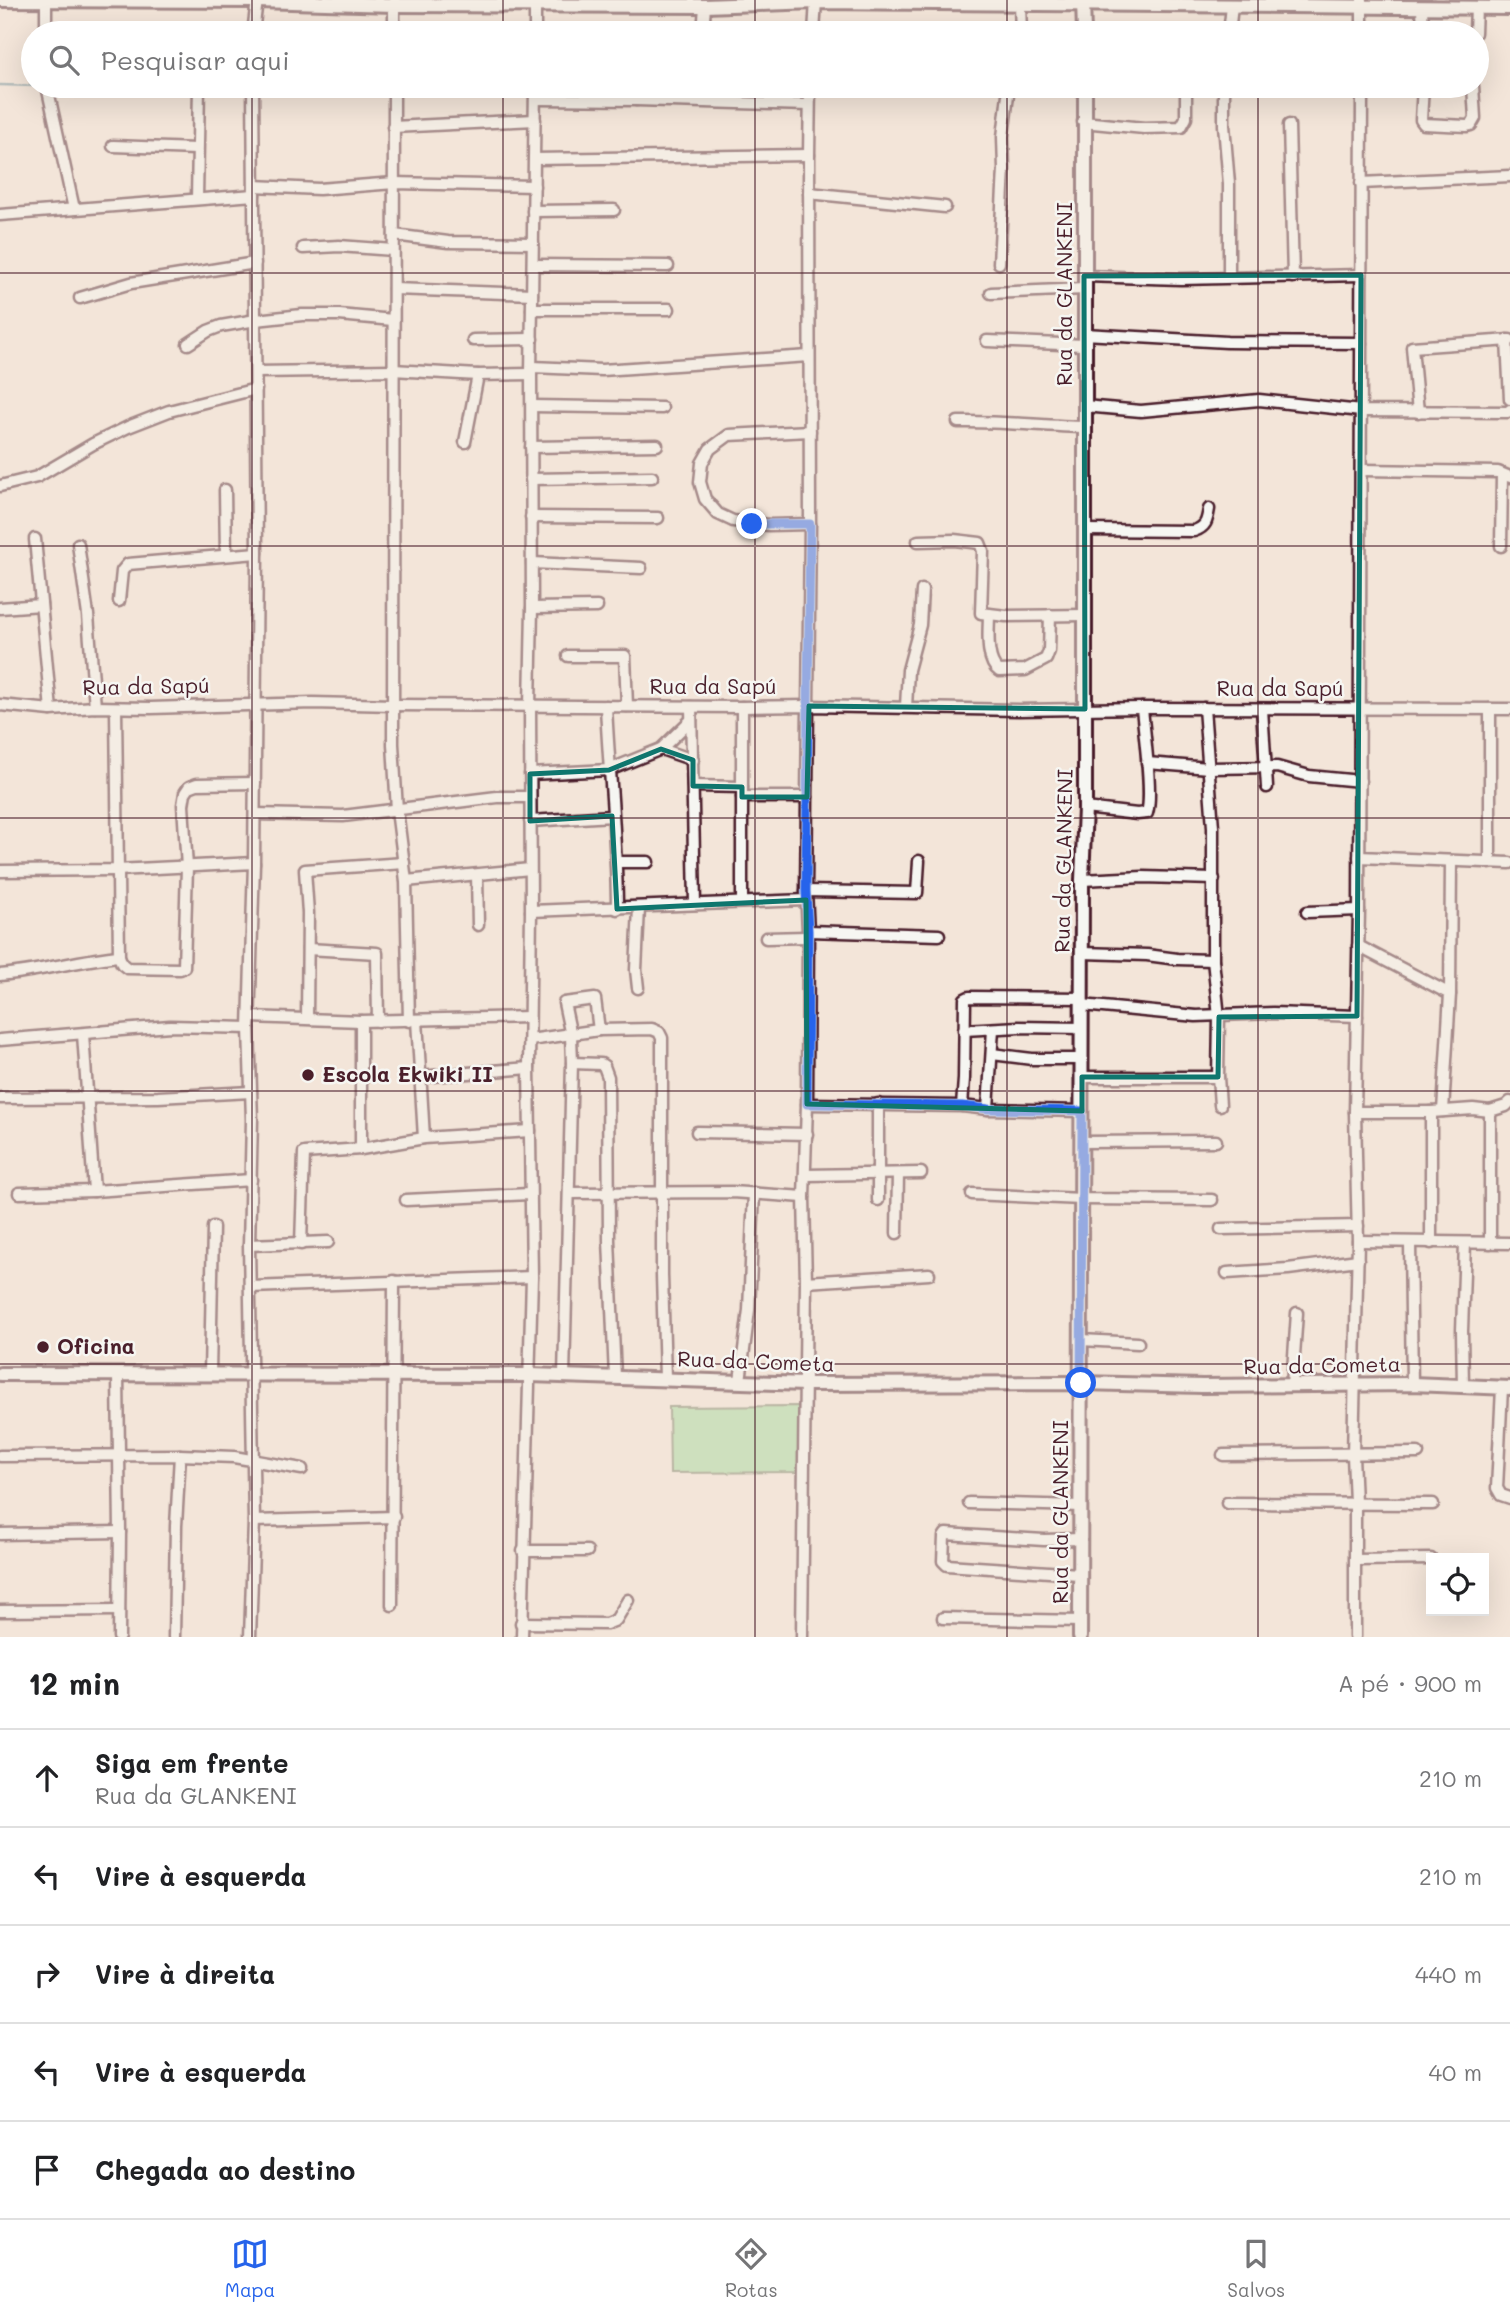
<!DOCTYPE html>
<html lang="pt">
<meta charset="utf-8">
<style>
:root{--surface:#fff;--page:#f6f6f6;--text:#202124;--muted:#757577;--line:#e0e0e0;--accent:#2563eb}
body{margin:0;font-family:Mali,sans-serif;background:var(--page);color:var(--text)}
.controls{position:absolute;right:21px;bottom:21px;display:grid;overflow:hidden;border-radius:0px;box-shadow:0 7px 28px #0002}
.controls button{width:63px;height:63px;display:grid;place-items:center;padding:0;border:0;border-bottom:2px solid var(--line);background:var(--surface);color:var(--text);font:35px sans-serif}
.stop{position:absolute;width:21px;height:21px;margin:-16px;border:5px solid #2563eb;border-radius:50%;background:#fff}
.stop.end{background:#2563eb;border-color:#fff;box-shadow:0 2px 7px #0008}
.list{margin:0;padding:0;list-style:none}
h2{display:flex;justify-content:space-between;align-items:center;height:91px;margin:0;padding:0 28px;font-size:30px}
h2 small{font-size:23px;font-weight:400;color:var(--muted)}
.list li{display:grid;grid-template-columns:46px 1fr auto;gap:21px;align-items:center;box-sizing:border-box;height:98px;padding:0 28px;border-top:2px solid var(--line)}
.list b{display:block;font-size:26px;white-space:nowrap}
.list p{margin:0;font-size:23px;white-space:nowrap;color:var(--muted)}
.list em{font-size:23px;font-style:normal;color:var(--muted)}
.icon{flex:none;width:38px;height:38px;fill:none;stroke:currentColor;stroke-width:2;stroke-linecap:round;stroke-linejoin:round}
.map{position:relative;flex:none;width:1510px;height:1637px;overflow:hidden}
.search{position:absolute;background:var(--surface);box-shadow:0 7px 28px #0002;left:21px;right:21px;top:21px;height:77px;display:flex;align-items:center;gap:18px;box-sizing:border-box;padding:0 24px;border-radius:38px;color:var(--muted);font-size:26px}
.sheet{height:581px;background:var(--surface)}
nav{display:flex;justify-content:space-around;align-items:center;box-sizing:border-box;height:98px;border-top:2px solid var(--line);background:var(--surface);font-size:19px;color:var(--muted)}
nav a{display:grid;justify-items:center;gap:4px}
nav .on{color:var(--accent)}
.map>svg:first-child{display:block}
</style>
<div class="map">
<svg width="1510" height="1637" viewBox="0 0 1510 1637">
<rect width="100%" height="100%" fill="#f3e5d9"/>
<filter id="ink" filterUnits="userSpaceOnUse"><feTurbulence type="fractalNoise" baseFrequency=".0143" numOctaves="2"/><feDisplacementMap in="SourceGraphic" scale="14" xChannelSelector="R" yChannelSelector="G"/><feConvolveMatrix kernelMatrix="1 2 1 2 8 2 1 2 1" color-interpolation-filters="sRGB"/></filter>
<g filter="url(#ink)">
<polygon fill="#a3d99d" stroke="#767c64" stroke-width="2" points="800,1406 801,1472 670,1473 669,1407"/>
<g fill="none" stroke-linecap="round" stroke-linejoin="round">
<polyline stroke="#6d8c97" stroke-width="2.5" points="0,85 35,86"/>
<g stroke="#4a1f2b" stroke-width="15">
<g id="minor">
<polyline points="394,0 394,33"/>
<polyline points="46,1 46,33"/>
<polyline points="1020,5 1021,33"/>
<polyline points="1422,7 1423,33"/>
<polyline points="253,33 257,0"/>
<polyline points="535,33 535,0"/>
<polyline points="703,33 705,6"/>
<polyline points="814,33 816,0"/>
<polyline points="1229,33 1232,6"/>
<polyline points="1362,33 1362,0"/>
<polyline points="1475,33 1476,7"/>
<polyline points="47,86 74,209"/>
<polyline points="394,86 393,744 397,810 406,881 409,1021"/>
<polyline points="1224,86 1224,125 1229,184 1229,277"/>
<polyline points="1423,86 1421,120 1424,124 1467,126 1471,125 1475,118 1473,86"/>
<polyline points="537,99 636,100 809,105"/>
<polyline points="636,100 637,86"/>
<polyline points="694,101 697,86"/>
<polyline points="1083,122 1144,128 1181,127 1186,118 1186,86"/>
<polyline points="1289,125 1293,277"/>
<polyline points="393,127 535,120"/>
<polyline points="113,146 196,149"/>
<polyline points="534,159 809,155"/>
<polyline points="1361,183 1510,176"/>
<polyline points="254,186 319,189 394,183 534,186"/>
<polyline points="809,193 945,207"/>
<polyline points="197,199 199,86"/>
<polyline points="533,211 614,210"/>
<polyline points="0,215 254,195"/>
<polyline points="394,235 448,242 533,243"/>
<polyline points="303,248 339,246 393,250"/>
<polyline points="999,263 1004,169 1003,137 1009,86"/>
<polyline points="533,265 668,266"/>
<polyline points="1084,276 1181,279 1361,275"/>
<polyline points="394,289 532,294"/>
<polyline points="991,293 1084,289"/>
<polyline points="80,298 131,283 255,263"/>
<polyline points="532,309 669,309"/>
<polyline points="1084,334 1227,342 1361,343"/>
<polyline points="473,340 532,339"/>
<polyline points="1507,340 1510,399"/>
<polyline points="987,341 1084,345"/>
<polyline points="188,344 208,331 221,326 256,320 302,315 339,315 393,320"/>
<polyline points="532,367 602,370 809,356"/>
<polyline points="256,372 393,370 478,375 531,374"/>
<polyline points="532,406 662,408"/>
<polyline points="1084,406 1141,411 1259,400 1361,411 1508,412 1510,410"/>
<polyline points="1418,412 1412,347 1510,340"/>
<path d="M958 422C1000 421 1042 426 1084 427"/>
<polyline points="810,431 729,435 710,449 702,463 700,482 705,499 718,514 733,521 769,525 810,524"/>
<polyline points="465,442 478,375"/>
<polyline points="531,447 657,445"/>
<polyline points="1361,470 1498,472 1510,477"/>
<polyline points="531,479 652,477"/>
<polyline points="0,486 37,477 93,444 128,427 169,411 256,389"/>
<polyline points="225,490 226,555"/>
<polyline points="531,517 658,518"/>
<path d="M1084 530 1194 531C1206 527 1207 521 1209 509"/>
<polyline points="35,539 51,710"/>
<polyline points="918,541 954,540 980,543 983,551 981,613 1006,616 1085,615"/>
<polyline points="78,544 88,615 95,707"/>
<polyline points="1501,546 1502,475"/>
<polyline points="532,563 641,568"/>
<polyline points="119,601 122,571 128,564 257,553"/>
<polyline points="0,608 41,605"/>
<polyline points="532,608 597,607"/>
<path d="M989 614C989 630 985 661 999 671L1025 670 1046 659 1049 651 1050 615"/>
<polyline points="568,656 625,656 627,706"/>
<polyline points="0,705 51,710 95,707 151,708 313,703 393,705 742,707 809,706 1019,710 1142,708 1510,709"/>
<path d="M606 706C609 773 617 841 617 909"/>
<polyline points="691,707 695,904"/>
<polyline points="742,707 742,902"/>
<polyline points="906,707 908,670 920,625 922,590"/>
<polyline points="116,708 119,956 122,964 127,968 180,969 184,967 187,867 183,805 185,793 189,787 197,784 255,783"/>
<polyline points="1204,708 1213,827 1213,960 1219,1017 1218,1077 1220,1105"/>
<polyline points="1262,709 1267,787"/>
<polyline points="661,749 693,760"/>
<polyline points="1147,763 1209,768 1277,767 1309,776 1360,781"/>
<polyline points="530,774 609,770 661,749 691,720"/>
<polyline points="693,786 742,787"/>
<polyline points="742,797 807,797"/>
<path d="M1085 808 1137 814 1147 813C1153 794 1144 732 1142 708"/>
<polyline points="255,814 343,816 497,797 530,797"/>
<polyline points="530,821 612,816"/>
<polyline points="1359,857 1510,863"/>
<polyline points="617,862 648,862"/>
<polyline points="1490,863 1490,709"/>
<polyline points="0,871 117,870 254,863"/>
<polyline points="477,875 478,925"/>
<polyline points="1082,880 1143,877 1214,879"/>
<polyline points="406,881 530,869"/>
<polyline points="806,891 917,893 919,861"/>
<polyline points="531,911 806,900"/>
<polyline points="1307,912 1359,910"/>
<polyline points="808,931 939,935"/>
<polyline points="766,938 806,937"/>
<polyline points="1358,946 1450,994"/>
<polyline points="308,949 377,953 378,1021"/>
<polyline points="1083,953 1147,955 1177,959 1213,960"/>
<path d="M0 975C41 971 79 960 119 956"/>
<polyline points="638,988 636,970 639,908"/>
<polyline points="1082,1005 1196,1016 1273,1013 1357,1016"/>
<polyline points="250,1017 361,1021 529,1017"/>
<polyline points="307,1018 308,913 305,870 404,863"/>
<polyline points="417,1020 424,1138"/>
<polyline points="361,1021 361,1149"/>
<polyline points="964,1030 1019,1027 1082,1028"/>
<polyline points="83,1034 94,1191"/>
<polyline points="0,1040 170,1026 249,1028"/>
<polyline points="530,1040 599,1030 652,1029 659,1032 662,1038 662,1275 665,1378"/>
<polyline points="992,1054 1032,1059 1081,1059"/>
<polyline points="572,1063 601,1064 604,1066 608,1077 609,1240 615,1377"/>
<polyline points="419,1077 529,1068"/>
<polyline points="1082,1077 1218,1077"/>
<polyline points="0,1098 158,1097 251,1092"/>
<polyline points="807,1104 962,1106 988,1109 1082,1111"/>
<polyline points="878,1104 878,1200"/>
<polyline points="962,1106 964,1079 965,999 969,997 1082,998"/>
<polyline points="988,1109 993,1029"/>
<polyline points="1443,1111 1450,994 1451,861"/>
<polyline points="1355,1112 1431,1112 1473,1109 1490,1111 1506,1106 1510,1102"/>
<polyline points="1431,1112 1431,1243"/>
<polyline points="697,1132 807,1134"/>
<polyline points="1082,1142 1216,1141"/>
<polyline points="807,1175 921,1173"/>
<polyline points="19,1193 94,1191 251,1180"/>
<polyline points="570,1193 732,1192 804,1197"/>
<polyline points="972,1194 1082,1199 1212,1200"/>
<polyline points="406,1200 529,1194"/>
<polyline points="1221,1229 1358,1226"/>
<polyline points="897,1233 898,1174"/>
<polyline points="1358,1241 1510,1243"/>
<polyline points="1410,1243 1412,1384"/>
<polyline points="1490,1243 1490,1111"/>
<polyline points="301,1244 304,1153 361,1149 424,1138 530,1131"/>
<polyline points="249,1245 328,1242"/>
<polyline points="1227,1273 1288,1269 1358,1260"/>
<polyline points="806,1282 929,1274"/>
<polyline points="250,1287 532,1277"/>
<polyline points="1081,1340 1138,1343"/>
<polyline points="210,1374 213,1227"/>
<polyline points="118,1375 120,1532 119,1637"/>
<polyline points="564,1376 572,1063 571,1036 564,1003 595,999 599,1030"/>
<polyline points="740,1381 749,1310 754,1193"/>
<polyline points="1292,1385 1297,1313"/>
<polyline points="1463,1386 1462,1331 1465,1243"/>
<polyline points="1502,1388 1497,1488 1501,1495 1510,1498"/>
<polyline points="1223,1455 1418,1453"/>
<polyline points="0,1456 180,1455 234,1457 302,1469"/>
<polyline points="969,1503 1081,1506"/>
<polyline points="1227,1503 1433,1504"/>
<polyline points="254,1521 394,1517"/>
<polyline points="0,1534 120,1532"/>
<polyline points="523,1551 587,1551"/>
<polyline points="1356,1560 1431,1559"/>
<polyline points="1079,1574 947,1565 943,1561 944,1537 946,1534 1044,1540 1080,1539"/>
<polyline points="392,1605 394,1281"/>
<polyline points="0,1611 119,1610"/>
<polyline points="943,1618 1080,1621"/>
<polyline points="521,1623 606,1624 616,1620 628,1600"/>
<polyline points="174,1637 176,1526 180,1455"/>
<polyline points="250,1637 254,1521 249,1245 252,1120 249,1028 254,863 257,553 253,86"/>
<polyline points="522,1637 532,1277 529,1068 531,911 530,706 532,608 531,374 535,86"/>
<polyline points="802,1637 806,1282 804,1197 807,1104 808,931 806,891 810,524 809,155 810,86"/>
<polyline points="1355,1637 1355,1503 1353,1455 1358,1241 1355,1112 1359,910 1362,86"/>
</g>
</g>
<g stroke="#4a1f2b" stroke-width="18">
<g id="tertiary">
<polyline points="0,0 257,1 394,5 705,6 816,2 1510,8"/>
<polyline points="1083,0 1084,33"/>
<polyline points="0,1374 530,1375 805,1384 1081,1383 1202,1386 1412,1384 1510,1388"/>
<polyline points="1080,1637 1082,880 1085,808 1085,86"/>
</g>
</g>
<use href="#minor" stroke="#f6f6f2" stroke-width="10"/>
<use href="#tertiary" stroke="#f6f6f2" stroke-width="12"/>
</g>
</g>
<g fill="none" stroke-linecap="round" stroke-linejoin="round" filter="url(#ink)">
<polyline stroke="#2563eb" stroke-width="9" points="752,524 810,524 806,891 808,931 807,1104 962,1106 988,1109 1082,1111 1081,1383"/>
</g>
<path d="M0 0H1510V1637H0ZM1361 275 1357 1016 1219 1017 1218 1077H1082V1111L807 1104 806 900 617 909 612 816 530 821V774L609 770 661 749 693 760V786L742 787V797H807L809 706 1085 709 1084 276Z" fill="#f3e5d9" fill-opacity=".55" fill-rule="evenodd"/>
<path fill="none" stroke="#0f766e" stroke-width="5" stroke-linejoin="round" d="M1361 275 1357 1016 1219 1017 1218 1077H1082V1111L807 1104 806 900 617 909 612 816 530 821V774L609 770 661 749 693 760V786L742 787V797H807L809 706 1085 709 1084 276Z"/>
<path fill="none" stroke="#4a1f2b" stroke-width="2" stroke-opacity="0.55" d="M252 0V33M503 0V33M755 0V33M1007 0V33M1258 0V33M252 86V1637M503 86V1637M755 86V1637M1007 86V1637M1258 86V1637M0 273H1510M0 546H1510M0 818H1510M0 1091H1510M0 1364H1510"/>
<g fill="#4a1f2b" stroke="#f6f6f2" stroke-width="2.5">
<circle cx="308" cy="1075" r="7"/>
<circle cx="43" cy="1347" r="7"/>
</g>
<g text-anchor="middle" stroke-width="5" stroke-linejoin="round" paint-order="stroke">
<g font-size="21" fill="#4a1f2b" stroke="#f6f6f2">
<text transform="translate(1065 294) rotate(-90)" y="7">Rua da GLANKENI</text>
<text transform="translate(146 687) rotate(-1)" y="7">Rua da Sapú</text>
<text x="713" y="694">Rua da Sapú</text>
<text x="1280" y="696">Rua da Sapú</text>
<text transform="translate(1064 861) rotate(-89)" y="7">Rua da GLANKENI</text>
<text transform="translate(756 1362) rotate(2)" y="7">Rua da Cometa</text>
<text transform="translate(1322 1366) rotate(-1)" y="7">Rua da Cometa</text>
<text transform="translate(1061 1512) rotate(-90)" y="7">Rua da GLANKENI</text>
</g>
<g font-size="21" font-weight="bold" fill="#4a1f2b" stroke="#f6f6f2" text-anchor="start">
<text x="322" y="1082">Escola Ekwiki II</text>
<text x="57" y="1354">Oficina</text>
</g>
</g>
</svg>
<div class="controls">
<button><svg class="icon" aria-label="locate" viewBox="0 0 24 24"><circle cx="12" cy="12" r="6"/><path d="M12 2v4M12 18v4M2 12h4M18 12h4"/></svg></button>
</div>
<div class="stop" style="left:1081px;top:1383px"></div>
<div class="stop end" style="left:752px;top:524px"></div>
<div class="search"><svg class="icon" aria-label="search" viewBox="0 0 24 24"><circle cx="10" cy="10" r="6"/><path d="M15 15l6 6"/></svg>Pesquisar aqui</div>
</div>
<section class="sheet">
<h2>12 min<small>A pé · 900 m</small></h2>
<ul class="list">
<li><svg class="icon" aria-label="ahead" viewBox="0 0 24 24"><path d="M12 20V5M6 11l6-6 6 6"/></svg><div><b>Siga em frente</b><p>Rua da GLANKENI</p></div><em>210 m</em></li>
<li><svg class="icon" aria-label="left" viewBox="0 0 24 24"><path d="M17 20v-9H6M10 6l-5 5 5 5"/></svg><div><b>Vire à esquerda</b></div><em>210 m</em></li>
<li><svg class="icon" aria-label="right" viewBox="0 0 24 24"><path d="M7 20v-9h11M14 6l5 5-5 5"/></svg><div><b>Vire à direita</b></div><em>440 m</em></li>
<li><svg class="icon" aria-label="left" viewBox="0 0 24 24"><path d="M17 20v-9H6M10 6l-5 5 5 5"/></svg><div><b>Vire à esquerda</b></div><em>40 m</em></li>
<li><svg class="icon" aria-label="arrive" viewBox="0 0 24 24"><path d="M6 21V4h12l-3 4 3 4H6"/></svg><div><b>Chegada ao destino</b></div></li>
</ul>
</section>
<nav>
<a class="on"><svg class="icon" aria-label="map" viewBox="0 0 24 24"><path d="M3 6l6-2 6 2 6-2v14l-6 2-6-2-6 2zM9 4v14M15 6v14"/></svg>Mapa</a>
<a><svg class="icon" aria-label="directions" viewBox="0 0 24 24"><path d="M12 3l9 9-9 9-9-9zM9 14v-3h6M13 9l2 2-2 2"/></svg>Rotas</a>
<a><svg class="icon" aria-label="saved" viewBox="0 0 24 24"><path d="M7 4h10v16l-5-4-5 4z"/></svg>Salvos</a>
</nav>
